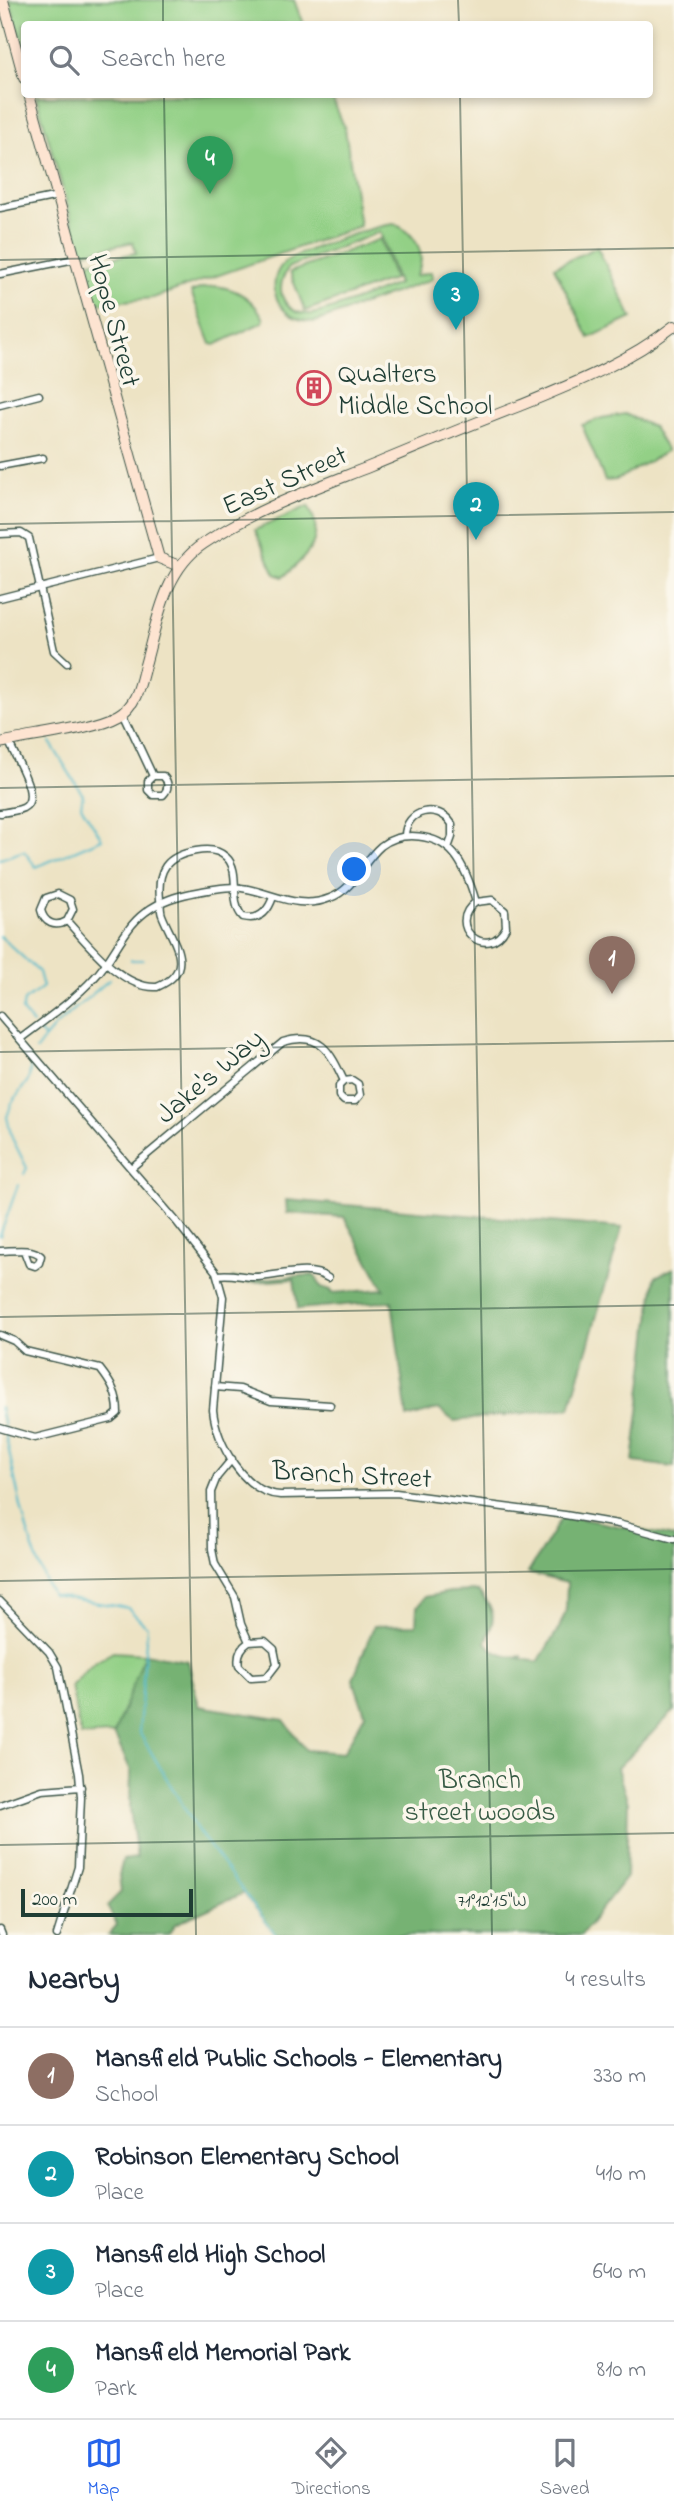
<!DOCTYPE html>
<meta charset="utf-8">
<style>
:root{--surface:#fff;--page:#f6f6f7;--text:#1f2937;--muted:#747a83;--line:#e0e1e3;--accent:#2563eb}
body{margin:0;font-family:"Indie Flower",sans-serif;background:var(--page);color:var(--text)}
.scale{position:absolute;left:21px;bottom:18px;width:172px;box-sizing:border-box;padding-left:7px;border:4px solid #1f3d34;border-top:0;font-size:19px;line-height:24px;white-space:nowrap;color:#1f3d34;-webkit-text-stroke:5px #fbf7ec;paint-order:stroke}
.you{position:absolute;left:355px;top:870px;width:24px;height:24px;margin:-18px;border:5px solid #fff;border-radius:50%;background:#1a73e8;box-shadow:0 0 0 10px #1a73e833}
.badge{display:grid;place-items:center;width:46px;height:46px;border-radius:50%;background:var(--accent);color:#fff;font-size:23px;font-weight:700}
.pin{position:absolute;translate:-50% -58px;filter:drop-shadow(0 2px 4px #0008)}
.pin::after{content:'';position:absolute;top:37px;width:24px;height:21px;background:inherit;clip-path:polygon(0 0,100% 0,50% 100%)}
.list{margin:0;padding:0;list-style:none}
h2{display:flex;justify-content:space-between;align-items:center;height:91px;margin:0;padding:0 28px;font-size:30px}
h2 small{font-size:23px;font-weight:400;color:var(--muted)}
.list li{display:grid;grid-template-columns:46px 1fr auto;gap:21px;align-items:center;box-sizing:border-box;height:98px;padding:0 28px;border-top:2px solid var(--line)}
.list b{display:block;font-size:26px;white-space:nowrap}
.list p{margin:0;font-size:23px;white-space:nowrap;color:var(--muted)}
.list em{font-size:23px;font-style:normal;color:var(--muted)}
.icon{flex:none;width:38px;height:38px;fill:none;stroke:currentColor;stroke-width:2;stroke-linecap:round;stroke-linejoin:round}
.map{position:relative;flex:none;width:674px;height:1935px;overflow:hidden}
.search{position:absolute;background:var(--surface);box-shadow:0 4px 10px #0003;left:21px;right:21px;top:21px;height:77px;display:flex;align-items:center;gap:18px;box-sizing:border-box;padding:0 24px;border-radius:7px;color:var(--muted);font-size:26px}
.sheet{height:483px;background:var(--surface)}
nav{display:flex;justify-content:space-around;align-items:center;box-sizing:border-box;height:98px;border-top:2px solid var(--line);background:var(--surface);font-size:19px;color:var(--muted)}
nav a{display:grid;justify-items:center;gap:4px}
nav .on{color:var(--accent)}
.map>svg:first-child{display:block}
</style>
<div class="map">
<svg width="674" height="1935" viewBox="0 0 674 1935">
<rect width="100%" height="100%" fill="#fbf7ec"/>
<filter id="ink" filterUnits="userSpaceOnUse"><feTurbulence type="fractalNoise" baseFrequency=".0143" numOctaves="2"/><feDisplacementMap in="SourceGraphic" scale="14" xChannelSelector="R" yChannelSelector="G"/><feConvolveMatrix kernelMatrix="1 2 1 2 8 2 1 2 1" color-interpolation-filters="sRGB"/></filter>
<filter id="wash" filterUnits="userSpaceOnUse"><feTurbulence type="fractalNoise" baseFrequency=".00686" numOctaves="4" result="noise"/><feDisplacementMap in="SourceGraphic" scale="28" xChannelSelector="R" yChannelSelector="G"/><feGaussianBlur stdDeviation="1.57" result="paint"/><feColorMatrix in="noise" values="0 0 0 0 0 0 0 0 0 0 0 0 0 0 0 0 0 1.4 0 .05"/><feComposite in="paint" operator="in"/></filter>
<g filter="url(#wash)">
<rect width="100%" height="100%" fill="#ede3c4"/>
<g fill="#93d086" stroke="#59865d" stroke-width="2" fill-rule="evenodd">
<polygon points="10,0 294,0 303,24 24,24 24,55"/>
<polygon points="36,96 331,95 345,129 360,226 153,298 95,304 84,263 136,253 133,242 81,253"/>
<path d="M395 224C416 234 428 254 416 276L431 272 433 279 315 322C300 321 287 317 279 303 272 291 273 273 284 263 296 252 377 225 395 224ZM380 232 398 284C378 291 328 313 310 314 298 314 288 309 283 298 278 287 282 277 289 267Z"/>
<polygon points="380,239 394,279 305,311 290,272"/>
<polygon points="597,247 632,318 589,338 554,267"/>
<path d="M216 286C238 289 253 299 264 319L263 322 215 345 211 344 191 292 202 288Z"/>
<polygon points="625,414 653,427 667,451 616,480 605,481 582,425 602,418"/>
<path d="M308 506C327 538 307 557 283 577L275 574 255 530Z"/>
<polygon points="113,1652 145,1654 140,1717 126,1733 81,1736 71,1686 94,1663"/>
</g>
<g fill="#76b273" stroke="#4a7854" stroke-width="2">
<polygon points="286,1200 622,1228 570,1408 454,1421 438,1409 407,1418 392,1301 298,1309 294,1279 229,1284 233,1278 246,1280 312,1275 316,1277 321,1287 331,1290 332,1293 384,1289 344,1217 287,1213"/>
<polygon points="674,1268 674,1467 633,1462 655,1277"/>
<path d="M563 1515 674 1537V1711L617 1768 628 1803 626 1877 581 1935H276L244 1893 175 1924 168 1935H108L117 1925 107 1906 121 1892 119 1875 123 1860 137 1858 130 1809 131 1771 114 1734 145 1654 188 1661 199 1706 284 1720 306 1750 343 1753 365 1714 353 1679 374 1626 416 1625 417 1607 425 1597 450 1592 478 1591C497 1613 495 1616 486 1642 495 1655 508 1658 523 1656L518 1658 538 1662 559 1628 566 1611 567 1583 528 1573Z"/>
</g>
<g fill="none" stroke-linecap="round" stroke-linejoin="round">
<g stroke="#4cb8c9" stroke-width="2">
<polyline points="0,859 24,851 36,867 102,839 81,806 83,795 50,742"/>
<polyline points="0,936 39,972 43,987 24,1001 22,1011 33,1024"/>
<polyline points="131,960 144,960"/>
<polyline points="45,1038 56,1025 109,980"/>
<polyline points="36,1050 45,1038 39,1031"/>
<polyline points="24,1174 27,1168 12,1138 7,1117 12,1103 29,1079 31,1061"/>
<polyline points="0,1236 18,1185"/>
<polyline points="0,1407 4,1426"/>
<path d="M5 1432C17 1489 26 1543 52 1595L128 1608 147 1627 139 1732 198 1831 276 1935"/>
</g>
</g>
</g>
<g filter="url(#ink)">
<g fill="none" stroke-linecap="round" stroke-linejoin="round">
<g stroke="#3e564a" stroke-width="9">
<g id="street">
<polyline points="0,208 58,196"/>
<polyline points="0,274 75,259"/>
<polyline points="0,405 39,395"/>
<polyline points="0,466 43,458"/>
<polyline points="0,534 21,533 29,538 54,651 67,663"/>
<polyline points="0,598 159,558"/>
<path d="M123 712 153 776 148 781V790L153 795H163C169 789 169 782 163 776H153"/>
<path d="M0 813C7 812 16 811 23 808 43 798 14 758 9 741"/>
<path d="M405 836C405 810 438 802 452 824V837L448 848"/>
<path d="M67 921 73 909 70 900 58 894 46 898 41 910C44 923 55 928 67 921 89 945 122 989 157 987 198 970 172 941 162 915 160 910 161 904 160 899 157 870 166 856 196 851 207 849 218 849 226 857 242 871 228 902 243 917 259 921 268 912 273 897"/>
<path d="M0 1016 176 1221 216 1272 223 1297 213 1410C216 1443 244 1493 280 1495L396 1493 565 1515 618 1524 674 1539"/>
<path d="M20 1039C45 1020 73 1001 94 978 108 964 116 946 128 930 150 899 185 893 221 888 261 882 290 914 330 898 355 889 361 863 381 846 402 830 437 834 454 854 465 867 471 885 476 902 444 925 488 963 506 927L505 911 492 900 476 902"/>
<path d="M131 1168 283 1042C320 1031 330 1051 344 1081L339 1086V1096L344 1101H355L360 1095 358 1084 352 1080 344 1081"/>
<path d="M0 1251C12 1251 32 1247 41 1256L39 1263 35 1266 29 1264 24 1251"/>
<path d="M218 1275C229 1273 239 1276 251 1277 275 1278 307 1264 328 1278"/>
<path d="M0 1335 14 1341 25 1351 100 1369C111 1383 118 1394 118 1413L111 1419 35 1438 0 1428"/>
<polyline points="215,1387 240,1389 271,1401 330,1405"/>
<path d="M232 1459 217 1477 211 1492 212 1549 215 1564 235 1597 241 1624 249 1642C240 1648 237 1656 239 1666L251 1678 267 1677 277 1664 274 1649 265 1641 249 1642"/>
<polyline points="0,1601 49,1652 58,1667 79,1774 81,1797 78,1867 57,1935"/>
<polyline points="0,1805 42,1790 81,1787"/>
<polyline points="0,1930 2,1935"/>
</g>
</g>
<g stroke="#3e564a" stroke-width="12">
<g id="secondary">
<polyline points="3,0 24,78"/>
<polyline points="29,94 159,558 179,566"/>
<path d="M0 743C29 736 95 729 119 715 137 705 140 684 145 665 157 623 164 570 203 544 255 509 313 489 371 466 420 446 469 425 519 406 573 384 628 362 674 326"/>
</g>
</g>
<use href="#street" stroke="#fff" stroke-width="6"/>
<use href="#secondary" stroke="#fde4d1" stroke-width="10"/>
</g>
</g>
<path fill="none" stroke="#1f3d34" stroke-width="2" stroke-opacity="0.45" d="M163 0V24M458 0 459 24M164 94 196 1935M460 94 492 1935M0 260 674 248M0 524 674 512M0 788 674 776M0 1052 674 1041M0 1317 674 1305M0 1581 674 1569M0 1845 674 1833"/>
<defs>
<g id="building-ring" transform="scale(1.75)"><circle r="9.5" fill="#fbf7ec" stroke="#d1495b" stroke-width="1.5"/><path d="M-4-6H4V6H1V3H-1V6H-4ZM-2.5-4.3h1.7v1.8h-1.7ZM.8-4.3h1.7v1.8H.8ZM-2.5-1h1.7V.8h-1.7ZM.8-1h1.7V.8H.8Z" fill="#d1495b"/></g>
</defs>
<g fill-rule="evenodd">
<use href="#building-ring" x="314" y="388"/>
</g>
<g text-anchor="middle" stroke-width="7" stroke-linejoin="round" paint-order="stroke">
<g font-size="28" fill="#1f3d34" stroke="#fbf7ec">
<text transform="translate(116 320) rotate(75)" y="10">Hope Street</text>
<text transform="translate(284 479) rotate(-24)" y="10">East Street</text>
<text transform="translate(209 1075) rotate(-40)" y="10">Jake's Way</text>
<text transform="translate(352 1473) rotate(3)" y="10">Branch Street</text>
</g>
<g font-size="28" fill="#1f3d34" stroke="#fbf7ec" text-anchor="start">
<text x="338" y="382">Qualters<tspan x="338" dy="32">Middle School</tspan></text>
</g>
<g font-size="28" fill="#365a44" stroke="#fbf7ec">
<text x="480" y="1788">Branch<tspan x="480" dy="32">street woods</tspan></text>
</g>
</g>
<g font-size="18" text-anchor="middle" fill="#1f3d34" stroke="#fbf7ec" stroke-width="7" stroke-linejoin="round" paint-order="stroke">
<text x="492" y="1906">71°12'15"W</text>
</g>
</svg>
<div class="scale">200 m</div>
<div class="you"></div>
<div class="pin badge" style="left:612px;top:994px;background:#8d6e63">1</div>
<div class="pin badge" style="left:476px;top:540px;background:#0f9aa8">2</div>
<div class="pin badge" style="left:456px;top:330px;background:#0f9aa8">3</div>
<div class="pin badge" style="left:210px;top:194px;background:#2e9e5b">4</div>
<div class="search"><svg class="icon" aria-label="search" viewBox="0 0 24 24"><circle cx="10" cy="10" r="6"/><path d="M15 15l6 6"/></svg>Search here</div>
</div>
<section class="sheet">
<h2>Nearby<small>4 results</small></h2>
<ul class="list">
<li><span class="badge" style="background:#8d6e63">1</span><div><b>Mansfield Public Schools - Elementary</b><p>School</p></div><em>330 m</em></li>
<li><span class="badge" style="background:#0f9aa8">2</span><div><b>Robinson Elementary School</b><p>Place</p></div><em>410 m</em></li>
<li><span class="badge" style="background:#0f9aa8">3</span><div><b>Mansfield High School</b><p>Place</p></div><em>640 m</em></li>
<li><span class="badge" style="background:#2e9e5b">4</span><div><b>Mansfield Memorial Park</b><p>Park</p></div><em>810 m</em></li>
</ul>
</section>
<nav>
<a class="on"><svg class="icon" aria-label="map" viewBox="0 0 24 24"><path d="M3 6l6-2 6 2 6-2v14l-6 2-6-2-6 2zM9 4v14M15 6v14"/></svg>Map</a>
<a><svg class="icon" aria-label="directions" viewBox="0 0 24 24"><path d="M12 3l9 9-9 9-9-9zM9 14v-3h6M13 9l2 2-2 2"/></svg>Directions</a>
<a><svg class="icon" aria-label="saved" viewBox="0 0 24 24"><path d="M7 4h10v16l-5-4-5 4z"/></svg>Saved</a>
</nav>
